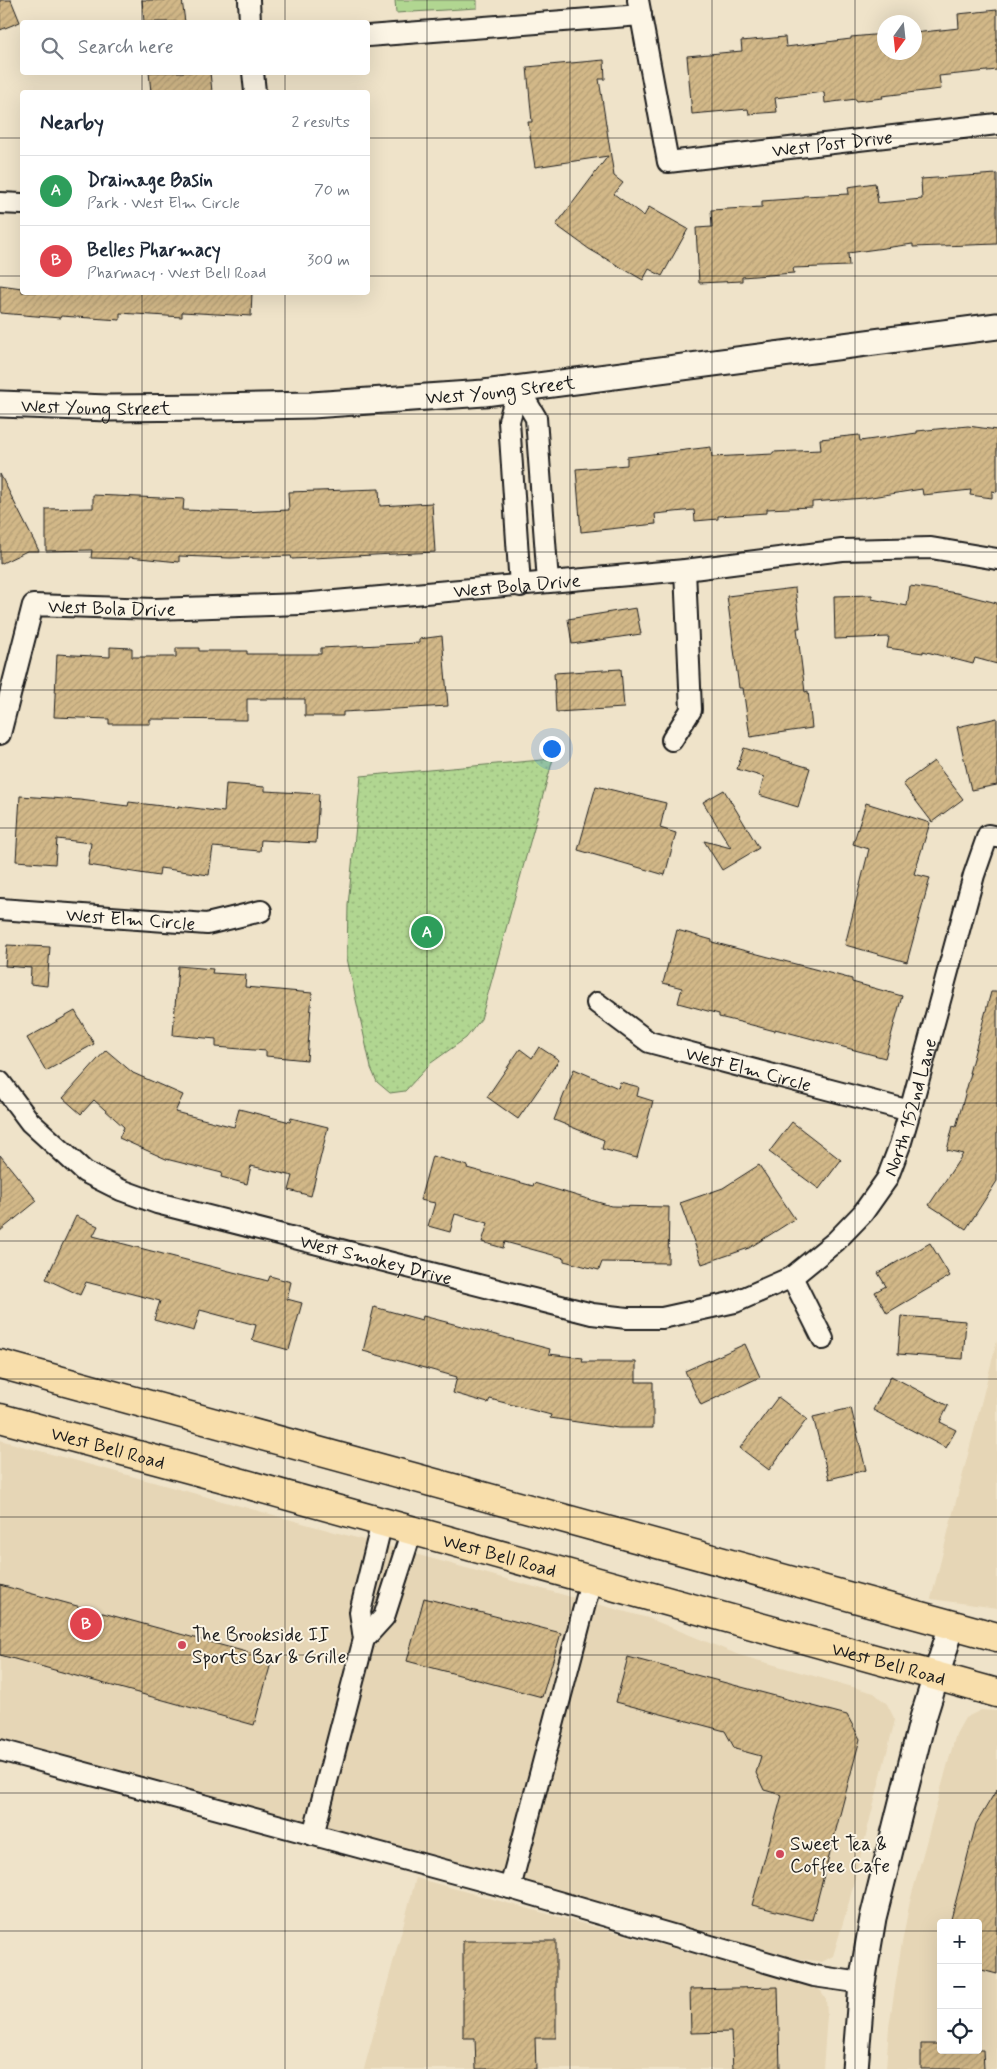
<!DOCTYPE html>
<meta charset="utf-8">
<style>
:root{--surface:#fff;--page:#f2f2f3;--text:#1f2937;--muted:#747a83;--line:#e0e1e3;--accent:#db2777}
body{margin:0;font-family:Mynerve,sans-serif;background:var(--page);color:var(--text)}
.controls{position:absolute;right:15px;bottom:15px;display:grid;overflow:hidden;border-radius:5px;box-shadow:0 5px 20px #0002}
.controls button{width:45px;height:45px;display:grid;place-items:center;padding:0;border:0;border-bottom:1px solid var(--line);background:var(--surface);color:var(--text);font:25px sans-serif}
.compass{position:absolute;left:877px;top:15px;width:45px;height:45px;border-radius:50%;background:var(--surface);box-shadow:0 5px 20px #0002;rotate:195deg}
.you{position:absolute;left:551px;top:748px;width:18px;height:18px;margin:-12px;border:4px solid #fff;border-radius:50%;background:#1a73e8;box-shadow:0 0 0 8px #1a73e833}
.badge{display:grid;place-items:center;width:32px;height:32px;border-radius:50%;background:var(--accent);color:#fff;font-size:16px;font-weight:700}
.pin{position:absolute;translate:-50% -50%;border:2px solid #fff;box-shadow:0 1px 5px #0006}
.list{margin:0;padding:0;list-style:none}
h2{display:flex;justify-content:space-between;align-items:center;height:65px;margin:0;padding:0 20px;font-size:21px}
h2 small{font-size:16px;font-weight:400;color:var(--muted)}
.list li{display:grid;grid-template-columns:32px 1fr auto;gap:15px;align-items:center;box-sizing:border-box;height:70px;padding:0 20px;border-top:1px solid var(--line)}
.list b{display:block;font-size:19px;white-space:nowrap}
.list p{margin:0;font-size:16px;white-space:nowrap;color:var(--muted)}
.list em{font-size:16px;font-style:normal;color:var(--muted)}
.icon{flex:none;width:28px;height:28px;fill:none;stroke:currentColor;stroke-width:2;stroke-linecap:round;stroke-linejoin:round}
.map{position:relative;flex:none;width:997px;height:2069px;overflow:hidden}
.search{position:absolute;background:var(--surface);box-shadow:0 5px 20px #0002;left:20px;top:20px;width:350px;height:55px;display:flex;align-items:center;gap:12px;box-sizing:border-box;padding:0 18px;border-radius:5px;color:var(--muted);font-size:19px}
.panel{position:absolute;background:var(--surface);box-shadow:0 5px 20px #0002;left:20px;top:90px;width:350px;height:205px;border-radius:5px}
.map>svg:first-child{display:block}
</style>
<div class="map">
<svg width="997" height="2069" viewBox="0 0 997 2069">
<defs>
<pattern id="park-dots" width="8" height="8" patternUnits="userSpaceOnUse" patternTransform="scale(1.25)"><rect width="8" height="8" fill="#b1d691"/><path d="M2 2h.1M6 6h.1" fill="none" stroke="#98b77c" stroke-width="1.8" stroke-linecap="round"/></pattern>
<pattern id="building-hatch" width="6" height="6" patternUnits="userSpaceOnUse" patternTransform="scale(1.25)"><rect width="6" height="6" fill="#d2b888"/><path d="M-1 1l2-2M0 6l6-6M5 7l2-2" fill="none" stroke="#b49e75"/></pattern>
</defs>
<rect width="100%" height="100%" fill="#efe3c9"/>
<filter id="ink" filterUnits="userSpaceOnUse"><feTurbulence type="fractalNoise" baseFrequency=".02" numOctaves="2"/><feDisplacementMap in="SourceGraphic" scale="10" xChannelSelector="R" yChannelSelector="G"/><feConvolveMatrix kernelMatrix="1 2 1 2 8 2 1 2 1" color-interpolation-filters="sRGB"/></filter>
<g filter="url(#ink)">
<g fill="#e6d6b6" fill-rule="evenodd">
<polygon points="997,1341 997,1608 931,1599"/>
<polygon points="0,1440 648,1618 739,1655 874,1693 887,1704 895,1720 848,1906 833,1956 822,1962 800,1959 0,1741"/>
<path d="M981 1710 997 1711V2069H886L889 2027 901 1948 910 1901 956 1734 965 1718ZM941 1923H978V2050H941Z"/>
<polygon points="416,1878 814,1987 821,1991 826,1999 827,2015 823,2069 364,2069"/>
</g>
<polygon fill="#b1d691" stroke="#667956" points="395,0 477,0 477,8 396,13"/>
<polygon fill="url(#park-dots)" stroke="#667956" points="553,759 481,1019 466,1038 431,1063 405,1091 390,1093 377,1082 371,1068 347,958 348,905 361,776"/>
<g fill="url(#building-hatch)" stroke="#1c1c1c">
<polygon points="0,0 11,0 20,22 0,30"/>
<polygon points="142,0 182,0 185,22 144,22"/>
<polygon points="997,10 997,70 939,76 941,89 882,96 883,98 856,101 856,99 825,103 824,92 775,98 777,112 749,114 748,109 692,114 687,56 742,51 741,41 785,37 786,47 851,39 851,37 884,34 884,52 914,52 914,33 959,28 958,14"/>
<polygon points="604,60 605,79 599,79 614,176 623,183 614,194 644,216 649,207 688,229 662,276 649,269 643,280 589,249 556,225 608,156 535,167 528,122 532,122 527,67"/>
<polygon points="149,72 210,72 212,92 151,92"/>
<polygon points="997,174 997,244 913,247 913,244 848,253 849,266 793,268 794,273 742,277 742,281 699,283 696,228 712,227 711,210 762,207 762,201 803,198 803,196 849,194 848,187 875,183 878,203 922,199 921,179"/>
<polygon points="0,285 22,288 22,292 252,292 251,316 182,312 182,317 120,313 120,320 61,316 60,318 0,313"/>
<polygon points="968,426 997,430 997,492 992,491 992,498 970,495 971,490 923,495 922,489 865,498 812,502 812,507 767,509 767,513 718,516 718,519 695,521 694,510 655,514 656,524 581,532 576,469 627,465 627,457 711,447 712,457 773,454 773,452 821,450 820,439 859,435 860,441 917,433 917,431"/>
<polygon points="0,474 39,551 27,551 0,564"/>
<polygon points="379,489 380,506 432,503 435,552 292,559 291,556 230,558 179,556 179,562 129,557 129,559 91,558 92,550 46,551 46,509 93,508 93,495 184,499 183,510 242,512 289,510 288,492"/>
<polygon points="910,586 957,593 997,603 997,664 975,658 973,664 923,651 923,653 887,648 889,637 835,639 834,596 872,595 872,599 907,606"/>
<polygon points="795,588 800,628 797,628 805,692 808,691 812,728 750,737 743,688 739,688 727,596"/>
<polygon points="636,608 641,634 572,644 568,619"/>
<polygon points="442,636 448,706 343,712 343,716 305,716 305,699 247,699 247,720 150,719 150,724 109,724 109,719 54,717 57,654 110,657 110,647 132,648 132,657 176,657 176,648 199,648 199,651 247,651 247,654 321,654 321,648 419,643 419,639"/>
<polygon points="621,669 624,708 556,712 554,673"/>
<polygon points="997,718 997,785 971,790 957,727"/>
<polygon points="744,748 810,768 798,807 759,795 764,777 737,769"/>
<polygon points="934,761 963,799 932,822 903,784"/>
<polygon points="226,784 265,787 265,791 319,794 316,843 261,840 260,851 213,847 209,875 160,868 159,876 88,865 91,843 57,839 55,864 16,861 20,796 80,800 128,806 129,802 178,808 178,806 224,812"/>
<polygon points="596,786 666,803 660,828 676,833 665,875 578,850"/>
<polygon points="724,790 759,848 722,870 704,841 731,848 703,802"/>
<polygon points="866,803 930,823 914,874 930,878 907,962 845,945 869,849 853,844"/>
<polygon points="677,930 712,940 712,942 852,979 852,982 902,996 885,1058 775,1029 775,1031 740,1022 719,1017 719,1014 678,1003 682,988 663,983"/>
<polygon points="7,945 50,947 47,986 30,984 31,968 5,966"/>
<polygon points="178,966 213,969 212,973 246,975 245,987 312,993 307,1060 266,1056 266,1051 216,1047 216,1039 173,1035"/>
<polygon points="991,992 997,992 997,1181 966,1229 929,1205 963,1154 947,1150 953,1126 956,1127 971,1073 969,1073"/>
<polygon points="75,1011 94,1044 46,1071 27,1038"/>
<polygon points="539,1047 559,1060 518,1119 487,1097 520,1049 532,1058"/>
<polygon points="106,1050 133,1073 183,1095 175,1112 234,1127 239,1109 290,1122 291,1118 328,1127 311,1196 289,1190 293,1176 251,1166 247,1184 221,1177 222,1173 166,1159 119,1138 124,1127 94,1100 81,1114 63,1098"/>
<polygon points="574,1069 618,1088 620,1082 639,1087 637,1096 653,1101 637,1158 602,1149 604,1140 554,1120"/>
<polygon points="792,1122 841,1160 819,1189 769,1152"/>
<polygon points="0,1155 37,1201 0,1231"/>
<polygon points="432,1156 468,1166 467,1168 533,1186 534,1183 611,1206 669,1207 668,1263 602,1262 599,1270 564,1261 564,1258 505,1242 503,1248 482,1242 488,1223 455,1214 450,1232 428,1226 435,1203 420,1200"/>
<polygon points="759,1165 795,1219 749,1248 702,1264 680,1203 723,1188"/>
<polygon points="76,1216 98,1226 93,1236 268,1281 270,1276 291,1282 287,1299 302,1303 289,1350 252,1340 256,1325 200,1310 194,1331 154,1320 160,1301 86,1282 80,1295 46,1279"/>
<polygon points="930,1243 950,1276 887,1313 875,1292 886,1286 878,1273"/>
<polygon points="374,1307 422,1320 423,1316 515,1340 550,1349 549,1354 583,1358 582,1362 636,1362 636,1382 653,1382 653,1428 618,1428 550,1418 551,1415 490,1399 488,1403 453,1393 457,1377 363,1351"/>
<polygon points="901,1316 966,1321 963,1359 898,1354"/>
<polygon points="745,1344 760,1377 701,1405 685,1371"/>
<polygon points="891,1376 948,1406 940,1422 956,1430 946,1448 873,1410"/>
<polygon points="778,1397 807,1419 769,1470 740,1448"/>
<polygon points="851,1408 866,1470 829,1479 813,1417"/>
<polygon points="0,1585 272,1659 254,1725 0,1655"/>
<polygon points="424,1598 561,1633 542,1697 407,1661"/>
<polygon points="628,1657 847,1715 860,1739 812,1920 752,1905 782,1795 764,1790 756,1773 761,1756 735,1749 725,1731 616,1702"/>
<polygon points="997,1789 997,1974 978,1969 978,1923 950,1923 976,1824"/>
<polygon points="463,1941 556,1941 556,2038 535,2038 536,2069 476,2069 475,2038 463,2038"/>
<polygon points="778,1987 780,2069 733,2069 731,2032 691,2033 690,1989"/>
<polygon points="921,2044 941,2044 941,2050 983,2050 984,2069 921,2069"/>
</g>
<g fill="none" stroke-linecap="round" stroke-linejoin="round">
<g stroke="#1c1c1c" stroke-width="24">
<g id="minor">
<polyline points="249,0 250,22"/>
<path id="s1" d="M638 0 668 162 997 124"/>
<polyline points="368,36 641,15"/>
<polyline points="253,72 255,92"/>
<polyline points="0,203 22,204"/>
<polyline points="518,388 536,418 548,582"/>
<polyline points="518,388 509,421 520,586"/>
<path id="s2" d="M0 734 33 605 155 609 301 604 685 570 842 550 931 548 997 559"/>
<polyline points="672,740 691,710 685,570"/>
<path id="s3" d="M0 909 207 924 261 911"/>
<path id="s4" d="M597 1003 649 1042 910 1111"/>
<path id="s5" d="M0 1082 30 1122 85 1172 121 1190 157 1203 592 1314 627 1318H662L735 1302 792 1277 836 1241 863 1213 887 1179 900 1145 910 1111 974 875 988 835 997 837"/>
<polyline points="792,1277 823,1339"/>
<polyline points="364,1639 384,1617 412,1530"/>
<polyline points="0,1750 510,1888 814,1976 862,1983"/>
<polyline points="313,1835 364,1639 360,1612 382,1522"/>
<polyline points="510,1888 591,1581"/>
</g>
</g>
<g stroke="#1c1c1c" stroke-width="29">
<g id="tertiary">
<path id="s6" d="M0 404 108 408 214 407 312 405 484 393 997 326"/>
<polyline points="855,2069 862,1983 873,1918 923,1718 952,1625"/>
</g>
</g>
<g stroke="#1c1c1c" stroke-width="31">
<g id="primary">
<polyline points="0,1364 997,1637"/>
<path id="s7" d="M0 1418 242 1483 997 1693"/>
</g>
</g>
<use href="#minor" stroke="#fcf5e5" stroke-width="20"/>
<use href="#tertiary" stroke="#fcf5e5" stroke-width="25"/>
<use href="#primary" stroke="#f8deab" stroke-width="28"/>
</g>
</g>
<path fill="none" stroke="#1c1c1c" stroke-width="1" stroke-opacity="0.55" d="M142 0V22M285 0V22M427 0V2069M570 0V2069M712 0V2069M855 0V2069M142 72V92M285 72V92M0 138H22M368 138H997M0 276H22M368 276H997M142 292V2069M285 292V2069M0 414H997M0 552H997M0 690H997M0 828H997M0 966H997M0 1103H997M0 1241H997M0 1379H997M0 1517H997M0 1655H997M0 1793H997M0 1931H941M978 1931H997"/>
<g fill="#d1495b" stroke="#fcf5e5" stroke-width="2">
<circle cx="182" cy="1645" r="5"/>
<circle cx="780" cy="1854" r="5"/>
</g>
<g text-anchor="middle" stroke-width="4" stroke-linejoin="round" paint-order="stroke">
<g font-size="19" fill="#1c1c1c" stroke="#fcf5e5">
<text dy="7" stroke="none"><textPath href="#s1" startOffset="330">West Post Drive</textPath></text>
<text dy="7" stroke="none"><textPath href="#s6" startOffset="501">West Young Street</textPath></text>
<text dy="7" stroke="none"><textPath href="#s6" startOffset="96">West Young Street</textPath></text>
<text dy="7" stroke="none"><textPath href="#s2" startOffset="618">West Bola Drive</textPath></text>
<text dy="7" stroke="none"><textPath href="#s2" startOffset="212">West Bola Drive</textPath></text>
<text dy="7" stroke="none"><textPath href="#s3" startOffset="131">West Elm Circle</textPath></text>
<text dy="7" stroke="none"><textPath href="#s4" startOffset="168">West Elm Circle</textPath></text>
<text dy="7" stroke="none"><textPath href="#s5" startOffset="1072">North 152nd Lane</textPath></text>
<text dy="7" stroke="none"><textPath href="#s5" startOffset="429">West Smokey Drive</textPath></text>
<text dy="7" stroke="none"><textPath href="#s7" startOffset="112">West Bell Road</textPath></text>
<text dy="7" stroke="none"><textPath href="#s7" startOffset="518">West Bell Road</textPath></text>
<text dy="7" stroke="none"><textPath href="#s7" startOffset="922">West Bell Road</textPath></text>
</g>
<g font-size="19" fill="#1c1c1c" stroke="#fcf5e5" text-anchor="start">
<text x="192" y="1641">The Brookside II<tspan x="192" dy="22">Sports Bar &amp; Grille</tspan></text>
<text x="790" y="1850">Sweet Tea &amp;<tspan x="790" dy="22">Coffee Cafe</tspan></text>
</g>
</g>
</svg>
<div class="controls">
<button>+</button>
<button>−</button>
<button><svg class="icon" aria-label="locate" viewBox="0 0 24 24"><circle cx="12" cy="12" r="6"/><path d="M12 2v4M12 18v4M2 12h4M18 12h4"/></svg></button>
</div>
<svg class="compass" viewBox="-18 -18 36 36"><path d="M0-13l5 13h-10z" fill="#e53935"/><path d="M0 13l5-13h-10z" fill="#747a83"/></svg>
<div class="you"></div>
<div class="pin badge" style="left:427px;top:932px;background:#2e9e5b">A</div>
<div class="pin badge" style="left:86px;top:1624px;background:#e0444e">B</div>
<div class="search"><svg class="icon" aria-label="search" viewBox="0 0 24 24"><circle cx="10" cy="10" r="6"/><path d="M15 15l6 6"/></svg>Search here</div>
<section class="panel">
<h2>Nearby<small>2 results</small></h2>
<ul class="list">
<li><span class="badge" style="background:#2e9e5b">A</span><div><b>Drainage Basin</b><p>Park · West Elm Circle</p></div><em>70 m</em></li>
<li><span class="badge" style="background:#e0444e">B</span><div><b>Belles Pharmacy</b><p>Pharmacy · West Bell Road</p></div><em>300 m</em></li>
</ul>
</section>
</div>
